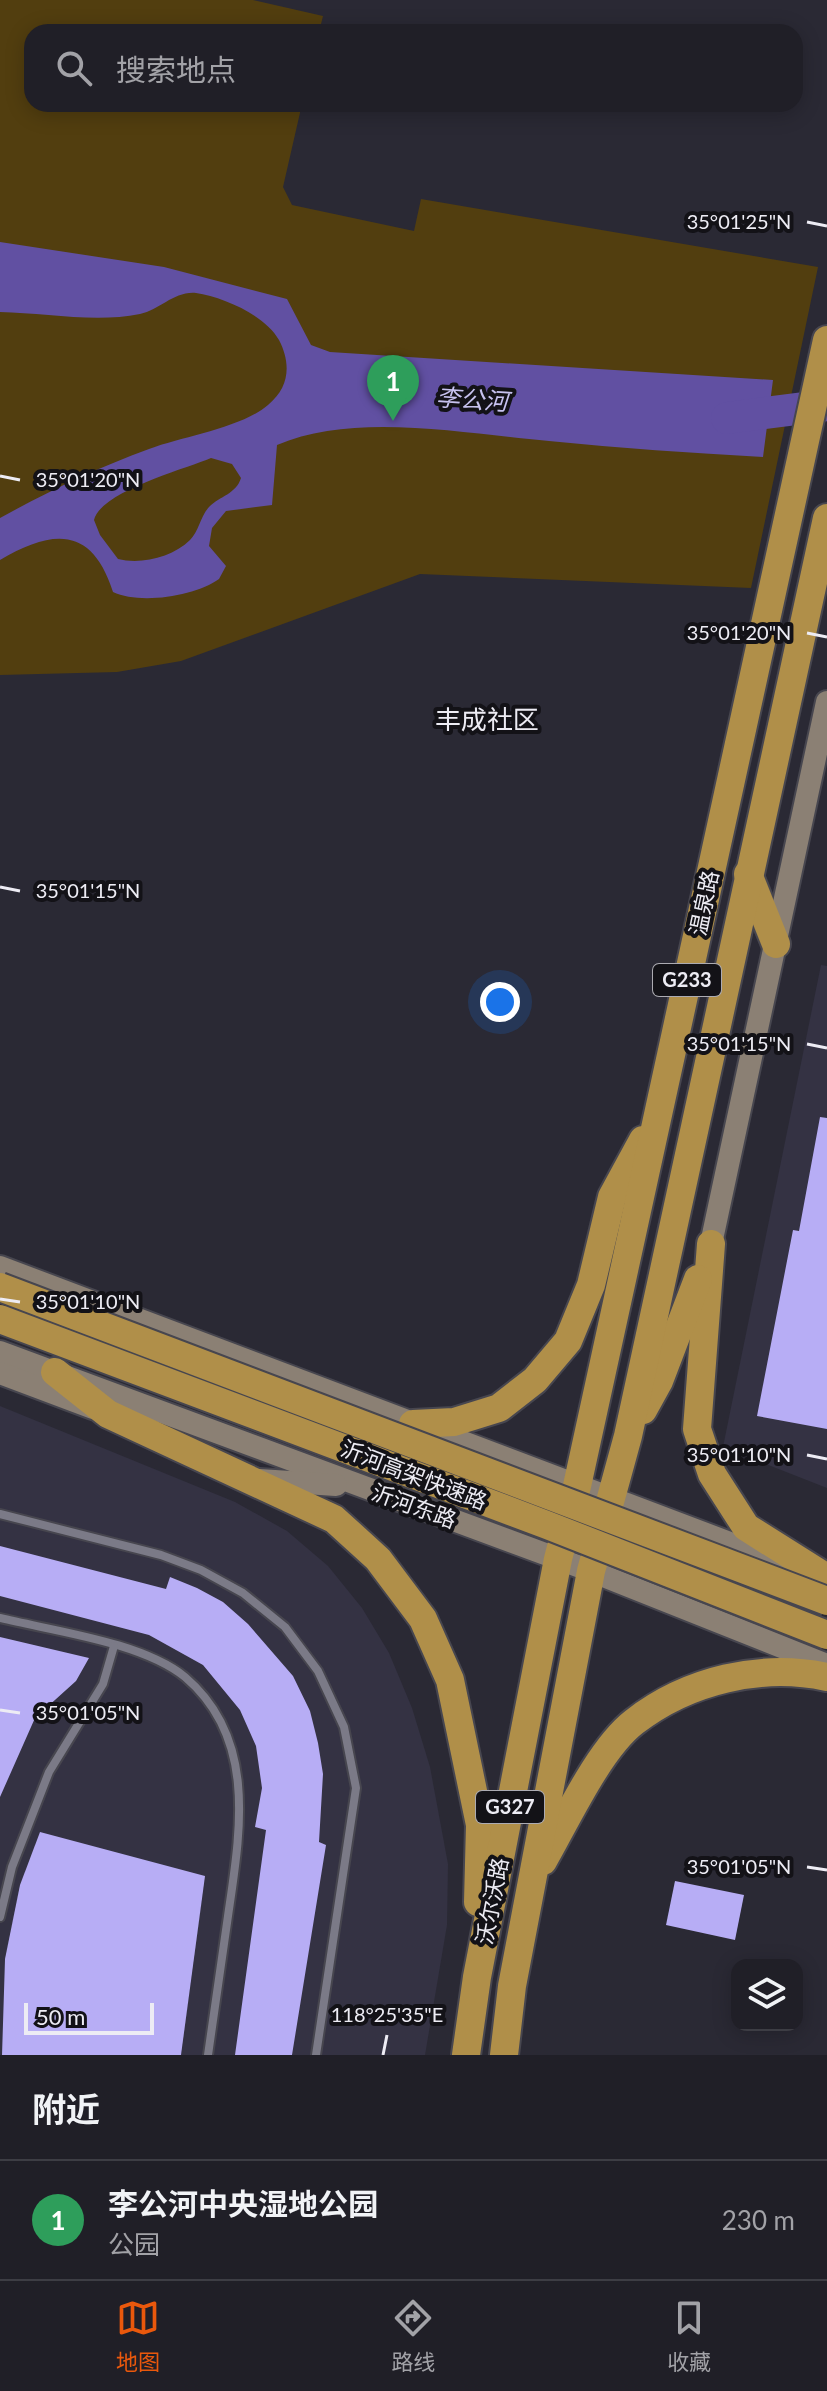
<!DOCTYPE html>
<html lang="zh">
<meta charset="utf-8">
<style>
:root{--surface:#201f27;--page:#28272f;--text:#f1f3f6;--muted:#a2a2a7;--line:#3d3d44;--accent:#ea580c}
body{margin:0;font-family:Lato,"Noto Sans SC",sans-serif;background:var(--page);color:var(--text)}
.controls{position:absolute;right:24px;bottom:24px;display:grid;overflow:hidden;border-radius:16px;box-shadow:0 4px 20px #0003}
.controls button{width:72px;height:72px;display:grid;place-items:center;padding:0;border:0;border-bottom:2px solid var(--line);background:var(--surface);color:var(--text);font:40px sans-serif}
.scale{position:absolute;left:24px;bottom:20px;width:130px;box-sizing:border-box;padding-left:8px;border:4px solid #edecf4;border-top:0;font-size:22px;line-height:28px;white-space:nowrap;color:#edecf4;-webkit-text-stroke:6px #131217;paint-order:stroke}
.you{position:absolute;left:500px;top:1002px;width:28px;height:28px;margin:-20px;border:6px solid #fff;border-radius:50%;background:#1a73e8;box-shadow:0 0 0 12px #1a73e833}
.badge{display:grid;place-items:center;width:52px;height:52px;border-radius:50%;background:var(--accent);color:#fff;font-size:26px;font-weight:700}
.pin{position:absolute;translate:-50% -66px;filter:drop-shadow(0 2px 4px #0008)}
.pin::after{content:'';position:absolute;top:42px;width:28px;height:24px;background:inherit;clip-path:polygon(0 0,100% 0,50% 100%)}
.list{margin:0;padding:0;list-style:none}
h2{display:flex;justify-content:space-between;align-items:center;height:104px;margin:0;padding:0 32px;font-size:34px}
h2 small{font-size:26px;font-weight:400;color:var(--muted)}
.list li{display:grid;grid-template-columns:52px 1fr auto;gap:24px;align-items:center;box-sizing:border-box;height:120px;padding:0 32px;border-top:2px solid var(--line)}
.list b{display:block;font-size:30px;white-space:nowrap}
.list p{margin:0;font-size:26px;white-space:nowrap;color:var(--muted)}
.list em{font-size:26px;font-style:normal;color:var(--muted)}
.icon{flex:none;width:44px;height:44px;fill:none;stroke:currentColor;stroke-width:2;stroke-linecap:round;stroke-linejoin:round}
.map{position:relative;flex:none;width:827px;height:2055px;overflow:hidden}
.search{position:absolute;background:var(--surface);box-shadow:0 4px 20px #0003;left:24px;right:24px;top:24px;height:88px;display:flex;align-items:center;gap:20px;box-sizing:border-box;padding:0 28px;border-radius:24px;color:var(--muted);font-size:30px}
.sheet{height:224px;background:var(--surface)}
nav{display:flex;justify-content:space-around;align-items:center;box-sizing:border-box;height:112px;border-top:2px solid var(--line);background:var(--surface);font-size:22px;color:var(--muted)}
nav a{display:grid;justify-items:center;gap:4px}
nav .on{color:var(--accent)}
.map>svg:first-child{display:block}
</style>
<div class="map">
<svg width="827" height="2055" viewBox="0 0 827 2055">
<rect width="100%" height="100%" fill="#2a2934"/>
<g fill="#343243">
<polygon points="821,965 827,966 827,1488 723,1447"/>
<polygon points="0,1406 235,1502 287,1531 328,1566 362,1608 389,1653 412,1708 430,1767 448,1864 447,1925 425,2055 0,2055"/>
</g>
<polygon fill="#523e0f" points="0,0 253,0 323,16 319,32 32,32 32,104 302,104 283,187 292,205 414,231 421,199 818,267 751,588 420,574 181,661 117,672 0,675"/>
<path fill="#6150a2" fill-rule="evenodd" d="M0 242 164 267 287 299 311 345 330 352 773 380 763 457C691 453 620 448 549 441 467 434 354 411 277 445L272 505 226 511 212 528 209 546 226 566 219 579C196 596 140 605 113 592 92 526 53 529 0 560V518C49 491 97 468 149 449 184 436 241 428 268 405 290 387 291 363 279 340 265 315 223 297 196 293 174 291 160 310 140 314 96 323 45 313 0 312ZM211 458 232 464 241 478C236 494 220 496 209 507 200 517 199 531 190 540 173 557 141 565 118 559L100 535 94 520C100 492 185 469 211 458Z"/>
<g fill="none" stroke-linecap="round" stroke-linejoin="round">
<polyline stroke="#6150a2" stroke-width="32" points="727,418 827,405"/>
</g>
<g fill="#b7adf5">
<polygon points="820,1117 827,1118 827,1429 757,1416 793,1230 799,1231"/>
<polygon points="0,1546 166,1589 170,1577 197,1588 223,1602 248,1624 293,1676 310,1711 318,1743 323,1774 319,1842 326,1845 292,2055 235,2055 266,1830 255,1827 262,1788 256,1746 240,1710 203,1665 149,1635 0,1596"/>
<polygon points="0,1637 89,1658 76,1681 35,1718 0,1797"/>
<polygon points="40,1832 205,1876 181,2055 2,2055 5,1959 20,1885"/>
<polygon points="675,1881 744,1895 735,1940 666,1925"/>
</g>
<g fill="none" stroke-linecap="round" stroke-linejoin="round">
<g stroke="#47464f" stroke-width="12">
<g id="lane">
<polyline points="0,1514 161,1555 201,1570 243,1593 285,1627 318,1671 344,1727 356,1788 316,2055"/>
<path d="M0 1618C53 1631 142 1642 185 1677 258 1739 240 1833 228 1916 221 1962 215 2009 208 2055"/>
<polyline points="0,1917 12,1867 49,1772 103,1684 114,1646"/>
</g>
</g>
<g stroke="#47464f" stroke-width="26">
<g id="secondary">
<polyline points="711,1244 827,702"/>
<polyline points="0,1267 796,1568"/>
<polyline points="0,1352 591,1571 827,1665"/>
<polyline points="0,1373 93,1408"/>
<polyline points="259,1480 336,1485"/>
</g>
</g>
<g stroke="#47464f" stroke-width="32">
<g id="highway">
<polyline points="748,874 776,944"/>
<polyline points="711,1244 697,1429 712,1474 746,1527 827,1578"/>
<polyline points="55,1372 108,1414 334,1519 378,1559 423,1619 450,1680 480,1825 478,1902"/>
<polyline points="643,1410 659,1381 698,1279"/>
<polyline points="413,1424 454,1422 499,1408 535,1380 568,1341 591,1285 612,1197 643,1140"/>
<path d="M543 1861C566 1821 599 1749 634 1722 688 1680 761 1663 827 1677"/>
<polyline points="466,2055 477,1977 558,1559 577,1486 827,340"/>
<polyline points="504,2055 512,1986 591,1571 628,1436 827,518"/>
</g>
</g>
<use href="#lane" stroke="#7b7a87" stroke-width="8"/>
<use href="#secondary" stroke="#8b8074" stroke-width="22"/>
<use href="#highway" stroke="#b08f49" stroke-width="28"/>
<g stroke="#47464f" stroke-width="32" stroke-linecap="butt">
<g id="highway-bridge">
<polyline points="0,1287 827,1601"/>
<polyline points="0,1319 547,1525 827,1635"/>
</g>
</g>
<use href="#highway-bridge" stroke="#b08f49" stroke-width="28"/>
</g>
<path fill="none" stroke="#edecf4" stroke-width="3" d="M807 222 827 226M0 476 20 480M807 633 827 637M0 887 20 891M807 1044 827 1048M0 1299 20 1302M807 1455 827 1459M0 1710 20 1713M807 1867 827 1870M383 2055 387 2035"/>
<g text-anchor="middle" stroke-width="8" stroke-linejoin="round" paint-order="stroke">
<g fill="#131217" stroke="#acabb2" stroke-width="2">
<rect x="653" y="964" width="68" height="32" rx="6"/>
<rect x="476" y="1791" width="68" height="32" rx="6"/>
</g>
<g font-size="20" font-weight="bold" fill="#edecf4">
<text x="687" y="987">G233</text>
<text x="510" y="1814">G327</text>
</g>
<g font-size="22" fill="#edecf4" stroke="#131217">
<text transform="translate(704 903) rotate(-78)" y="8">温泉路</text>
<text transform="translate(414 1475) rotate(21)" y="8">沂河高架快速路</text>
<text transform="translate(414 1506) rotate(20)" y="8">沂河东路</text>
<text transform="translate(492 1901) rotate(-79)" y="8">沃尔沃路</text>
</g>
<g font-size="24" font-style="italic" fill="#c7c2ef" stroke="#131217">
<text transform="translate(472 400) rotate(4)" y="8">李公河</text>
</g>
<g font-size="26" fill="#edecf4" stroke="#131217">
<text x="487" y="729">丰成社区</text>
</g>
</g>
<g font-size="20" text-anchor="middle" fill="#edecf4" stroke="#131217" stroke-width="8" stroke-linejoin="round" paint-order="stroke">
<text x="739" y="229">35°01'25"N</text>
<text x="88" y="487">35°01'20"N</text>
<text x="739" y="640">35°01'20"N</text>
<text x="88" y="898">35°01'15"N</text>
<text x="739" y="1051">35°01'15"N</text>
<text x="88" y="1309">35°01'10"N</text>
<text x="739" y="1462">35°01'10"N</text>
<text x="88" y="1720">35°01'05"N</text>
<text x="739" y="1874">35°01'05"N</text>
<text x="387" y="2022">118°25'35"E</text>
</g>
</svg>
<div class="controls">
<button><svg class="icon" aria-label="layers" viewBox="0 0 24 24"><path d="M12 4l9 5-9 5-9-5zM3 14l9 5 9-5"/></svg></button>
</div>
<div class="scale">50 m</div>
<div class="you"></div>
<div class="pin badge" style="left:393px;top:421px;background:#2e9e5b">1</div>
<div class="search"><svg class="icon" aria-label="search" viewBox="0 0 24 24"><circle cx="10" cy="10" r="6"/><path d="M15 15l6 6"/></svg>搜索地点</div>
</div>
<section class="sheet">
<h2>附近<small></small></h2>
<ul class="list">
<li><span class="badge" style="background:#2e9e5b">1</span><div><b>李公河中央湿地公园</b><p>公园</p></div><em>230 m</em></li>
</ul>
</section>
<nav>
<a class="on"><svg class="icon" aria-label="map" viewBox="0 0 24 24"><path d="M3 6l6-2 6 2 6-2v14l-6 2-6-2-6 2zM9 4v14M15 6v14"/></svg>地图</a>
<a><svg class="icon" aria-label="directions" viewBox="0 0 24 24"><path d="M12 3l9 9-9 9-9-9zM9 14v-3h6M13 9l2 2-2 2"/></svg>路线</a>
<a><svg class="icon" aria-label="saved" viewBox="0 0 24 24"><path d="M7 4h10v16l-5-4-5 4z"/></svg>收藏</a>
</nav>
